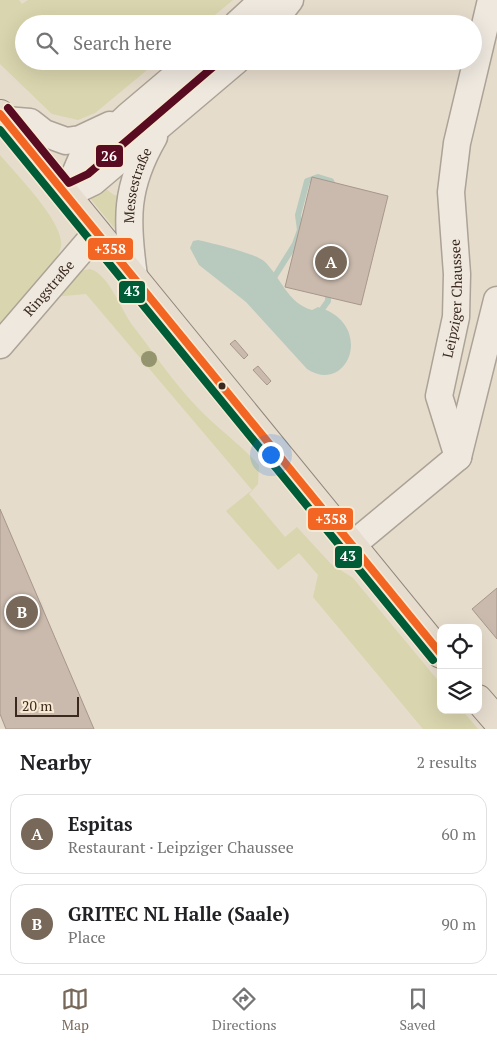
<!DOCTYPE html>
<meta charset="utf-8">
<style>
:root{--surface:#fff;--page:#f6f6f6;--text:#202124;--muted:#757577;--line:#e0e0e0;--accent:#77685a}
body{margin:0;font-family:"PT Serif",serif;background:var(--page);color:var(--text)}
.controls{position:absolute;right:15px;bottom:15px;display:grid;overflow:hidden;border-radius:10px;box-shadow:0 5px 20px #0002}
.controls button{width:45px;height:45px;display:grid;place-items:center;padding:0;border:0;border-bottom:1px solid var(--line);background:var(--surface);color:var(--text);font:25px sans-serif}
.scale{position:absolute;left:15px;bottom:12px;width:64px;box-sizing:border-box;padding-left:5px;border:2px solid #3b291d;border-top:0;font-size:14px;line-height:18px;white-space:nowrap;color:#3b291d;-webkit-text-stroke:4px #f8ead2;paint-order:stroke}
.you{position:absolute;left:270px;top:454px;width:18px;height:18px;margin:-12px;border:4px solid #fff;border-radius:50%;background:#1a73e8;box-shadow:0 0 0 8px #1a73e833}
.badge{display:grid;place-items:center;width:32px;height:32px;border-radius:50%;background:var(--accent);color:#fff;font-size:16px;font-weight:700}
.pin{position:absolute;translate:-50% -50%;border:2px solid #fff;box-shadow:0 1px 5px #0006}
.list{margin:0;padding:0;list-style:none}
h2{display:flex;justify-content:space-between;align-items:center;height:65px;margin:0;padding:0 20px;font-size:21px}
h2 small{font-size:16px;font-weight:400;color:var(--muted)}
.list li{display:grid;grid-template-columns:32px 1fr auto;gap:15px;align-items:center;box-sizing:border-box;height:80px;margin:0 10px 10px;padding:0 10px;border:1px solid var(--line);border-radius:15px}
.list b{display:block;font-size:19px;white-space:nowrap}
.list p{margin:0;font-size:16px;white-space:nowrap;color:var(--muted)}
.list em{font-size:16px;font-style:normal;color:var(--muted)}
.icon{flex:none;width:28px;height:28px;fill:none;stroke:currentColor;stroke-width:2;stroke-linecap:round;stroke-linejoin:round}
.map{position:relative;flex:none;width:497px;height:729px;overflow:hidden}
.search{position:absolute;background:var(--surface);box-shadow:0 5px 20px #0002;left:15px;right:15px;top:15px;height:55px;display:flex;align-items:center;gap:12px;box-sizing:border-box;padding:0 18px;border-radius:28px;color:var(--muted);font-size:19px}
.sheet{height:245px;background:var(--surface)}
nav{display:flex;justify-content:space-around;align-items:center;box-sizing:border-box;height:70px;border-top:1px solid var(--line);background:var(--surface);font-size:14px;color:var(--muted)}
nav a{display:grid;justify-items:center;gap:2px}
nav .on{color:var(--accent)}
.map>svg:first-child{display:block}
</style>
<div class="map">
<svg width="497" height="729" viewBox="0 0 497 729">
<rect width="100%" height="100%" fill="#e6dccc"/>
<g fill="#d9d5ae">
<polygon points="0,0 19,0 22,4 28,0 233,0 204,24 24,24 24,61 158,61 95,113 78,120 52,114 0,64"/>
<path d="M0 155C15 173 65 223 61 246 57 270 16 310 0 330Z"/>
<polygon points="102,186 114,195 121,196 116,230 89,197"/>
<path d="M90 269C109 274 122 312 133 326 154 353 173 382 197 407 217 428 240 444 259 465L258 484 249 494 285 537 297 527 331 564 353 578 441 684V710H462L478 729H423L313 597 318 575 299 553 278 570 226 511 252 490 86 294 52 297 79 271Z"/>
</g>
<path fill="#b8cabe" d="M198 240C211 243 254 253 264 261 281 277 287 303 312 310L318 307C376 324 348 396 307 369L246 302 199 265 190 248 193 241Z"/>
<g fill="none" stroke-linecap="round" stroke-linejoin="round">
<g stroke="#b8cabe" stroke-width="6">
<polyline points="275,276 295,244 300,230 298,215 307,181 318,177 331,181 335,190"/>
<polyline points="323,308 328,301 328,290"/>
</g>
</g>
<g fill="#cabaad" stroke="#a7978b">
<polygon points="312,177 388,196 361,305 285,287"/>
<polygon points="235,340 248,355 244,359 230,344"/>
<polygon points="258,366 271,381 267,385 253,370"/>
<polygon points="0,509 94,729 6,729 0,714"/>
<polygon points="497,588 497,639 472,609"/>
</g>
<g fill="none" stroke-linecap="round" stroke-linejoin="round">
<g stroke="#aca296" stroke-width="29">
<g id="minor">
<polyline points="237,24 263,0"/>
<polyline points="271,24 290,0"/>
<polyline points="5,120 30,122 44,133 66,141 80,139 110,125"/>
<polyline points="66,195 93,182 236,61"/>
<polyline points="66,195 81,160 128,116 193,61"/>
<path id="s1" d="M134 276C126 220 125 187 154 137"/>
<path id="s2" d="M0 345 97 232"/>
<polyline points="458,457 497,300"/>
<path id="s3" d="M351 546 458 457 439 396 456 317 457 274 451 192 457 143 491 0"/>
</g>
</g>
<g stroke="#91877c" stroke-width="30">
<g id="major">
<polyline points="0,114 441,654"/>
<polyline points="478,699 497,721"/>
</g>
</g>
<use href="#minor" stroke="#eee8df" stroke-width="26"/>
<use href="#major" stroke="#e6ddcf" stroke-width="28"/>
<g stroke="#f8ead2" stroke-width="11">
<polyline id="bus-1" points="0,114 441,654"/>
</g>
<g stroke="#f8ead2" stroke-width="11">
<polyline id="bus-2" points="0,130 433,660"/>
</g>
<g stroke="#f8ead2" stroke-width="11">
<polyline id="bus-3" points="8,108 69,183 88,174 220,61"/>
</g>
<use href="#bus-1" stroke="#f26522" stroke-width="8"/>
<use href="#bus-2" stroke="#005b37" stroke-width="8"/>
<use href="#bus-3" stroke="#590b22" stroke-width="8"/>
</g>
<circle fill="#94946e" cx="149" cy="359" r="8"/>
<circle fill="#3b291d" stroke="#f8ead2" stroke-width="2" cx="222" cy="386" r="4.5"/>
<g text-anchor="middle" stroke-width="4" stroke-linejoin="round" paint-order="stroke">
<g font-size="14" fill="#3b291d" stroke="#f8ead2">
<text dy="5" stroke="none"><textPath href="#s1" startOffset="92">Messestraße</textPath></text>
<text dy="5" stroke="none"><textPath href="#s2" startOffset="75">Ringstraße</textPath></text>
<text dy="5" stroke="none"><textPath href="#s3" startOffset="302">Leipziger Chaussee</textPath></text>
</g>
</g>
<g stroke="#f8ead2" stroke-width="2">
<rect x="95" y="144" width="29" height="24" rx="5" fill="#590b22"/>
<rect x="87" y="237" width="47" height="24" rx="5" fill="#f26522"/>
<rect x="118" y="280" width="28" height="24" rx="5" fill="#005b37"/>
<rect x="307" y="507" width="47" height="24" rx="5" fill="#f26522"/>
<rect x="334" y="545" width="29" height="24" rx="5" fill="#005b37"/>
</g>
<g font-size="14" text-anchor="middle" font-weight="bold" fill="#fff">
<text x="109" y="161">26</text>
<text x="110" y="254">+358</text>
<text x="132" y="296">43</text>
<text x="331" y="524">+358</text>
<text x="348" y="561">43</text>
</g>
</svg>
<div class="controls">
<button><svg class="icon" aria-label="locate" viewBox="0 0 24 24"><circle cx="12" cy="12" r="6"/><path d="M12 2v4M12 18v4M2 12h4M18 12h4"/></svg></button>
<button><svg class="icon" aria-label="layers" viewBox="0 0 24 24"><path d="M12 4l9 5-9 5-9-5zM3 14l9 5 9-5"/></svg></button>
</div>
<div class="scale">20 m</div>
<div class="you"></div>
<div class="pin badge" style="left:331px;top:262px">A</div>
<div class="pin badge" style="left:22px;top:612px">B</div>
<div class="search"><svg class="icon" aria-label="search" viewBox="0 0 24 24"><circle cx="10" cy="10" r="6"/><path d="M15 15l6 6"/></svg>Search here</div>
</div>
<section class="sheet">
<h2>Nearby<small>2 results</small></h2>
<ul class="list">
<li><span class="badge">A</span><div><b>Espitas</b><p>Restaurant · Leipziger Chaussee</p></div><em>60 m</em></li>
<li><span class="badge">B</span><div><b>GRITEC NL Halle (Saale)</b><p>Place</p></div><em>90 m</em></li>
</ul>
</section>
<nav>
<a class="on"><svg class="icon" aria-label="map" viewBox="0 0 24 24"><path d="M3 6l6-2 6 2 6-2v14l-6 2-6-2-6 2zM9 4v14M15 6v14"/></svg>Map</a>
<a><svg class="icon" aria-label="directions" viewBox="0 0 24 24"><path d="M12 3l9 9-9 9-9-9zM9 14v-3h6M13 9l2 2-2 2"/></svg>Directions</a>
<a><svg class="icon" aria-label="saved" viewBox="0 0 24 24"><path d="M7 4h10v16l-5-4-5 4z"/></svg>Saved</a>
</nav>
